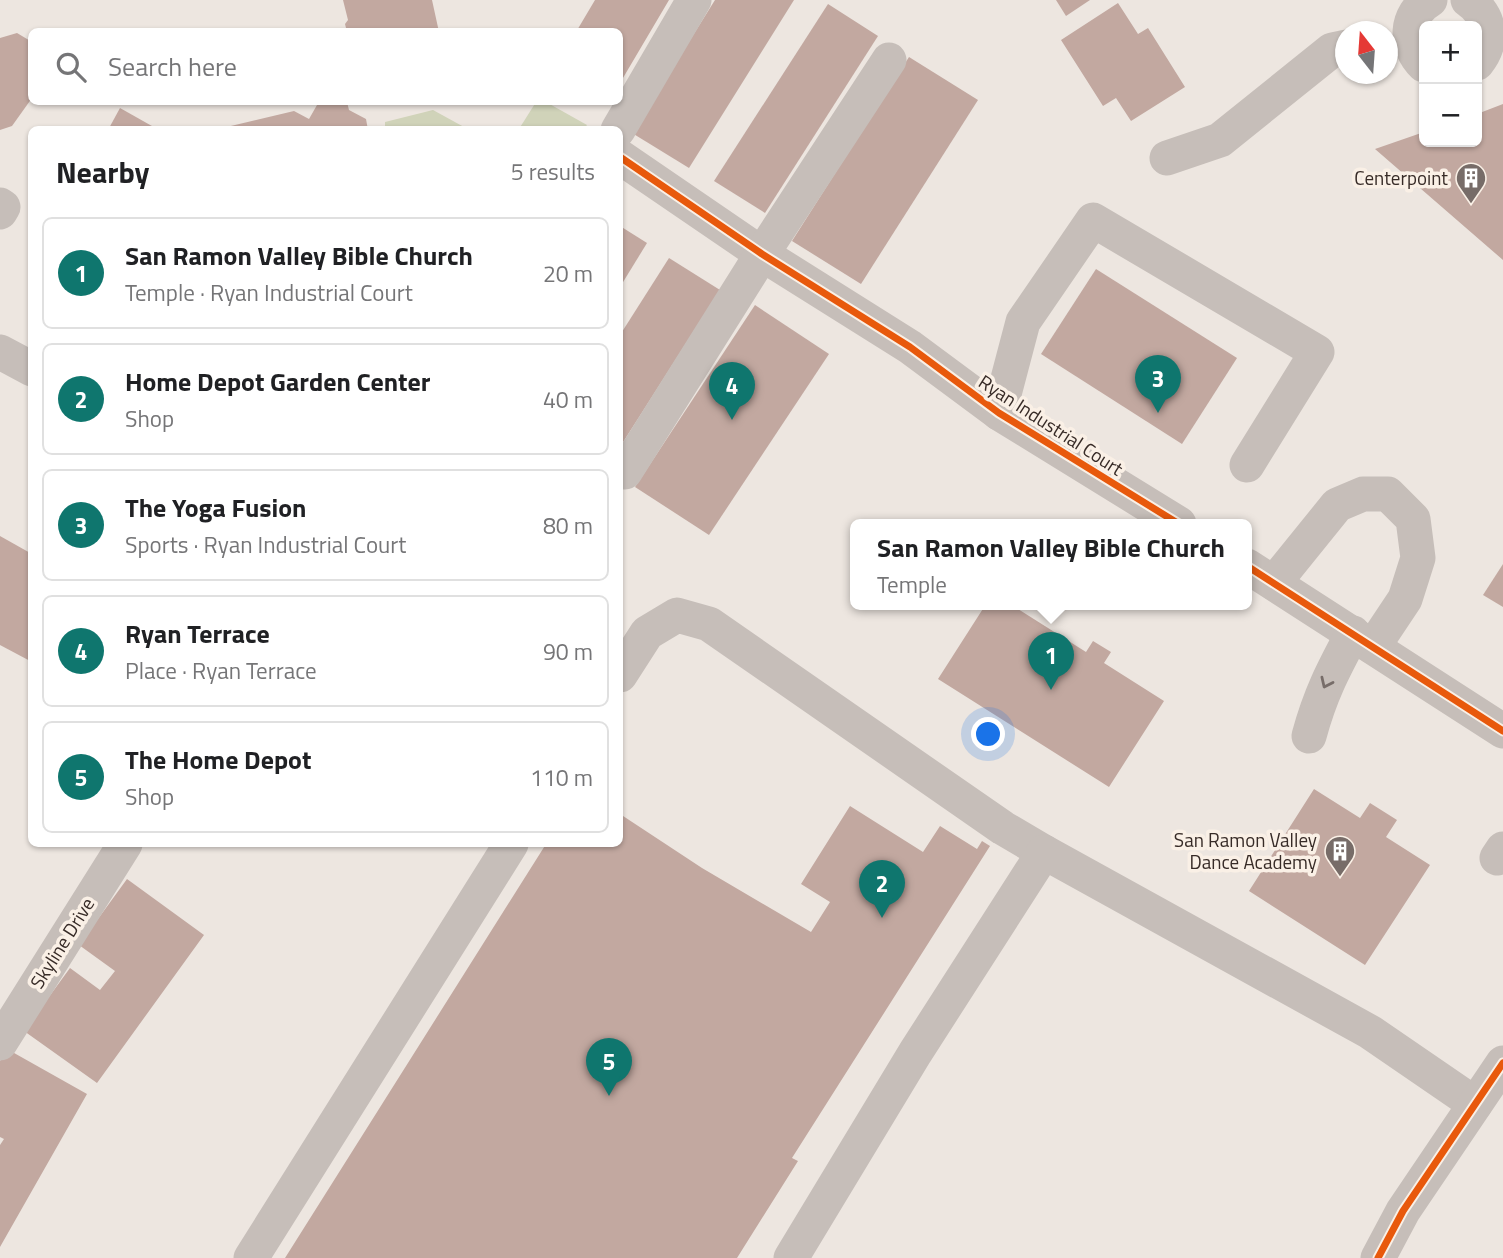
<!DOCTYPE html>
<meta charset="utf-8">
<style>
:root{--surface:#fff;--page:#f6f6f6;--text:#202124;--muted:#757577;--line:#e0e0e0;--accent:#0f766e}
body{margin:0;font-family:"Titillium Web",sans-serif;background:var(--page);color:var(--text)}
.controls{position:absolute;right:21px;top:21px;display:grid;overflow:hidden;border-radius:10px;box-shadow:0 2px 5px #0004}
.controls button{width:63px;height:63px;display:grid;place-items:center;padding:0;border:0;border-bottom:2px solid var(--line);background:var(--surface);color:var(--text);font:35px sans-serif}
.compass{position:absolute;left:1335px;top:21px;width:63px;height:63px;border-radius:50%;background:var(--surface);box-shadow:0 2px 5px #0004;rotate:343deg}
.you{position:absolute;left:989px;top:735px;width:24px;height:24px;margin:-18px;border:5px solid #fff;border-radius:50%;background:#1a73e8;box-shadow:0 0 0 10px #1a73e833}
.badge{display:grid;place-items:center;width:46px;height:46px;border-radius:50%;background:var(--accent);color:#fff;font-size:23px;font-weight:700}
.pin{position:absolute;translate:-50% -58px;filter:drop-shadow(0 2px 4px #0008)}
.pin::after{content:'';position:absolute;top:37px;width:24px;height:21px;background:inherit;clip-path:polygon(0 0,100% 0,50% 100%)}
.popup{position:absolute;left:850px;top:519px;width:402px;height:91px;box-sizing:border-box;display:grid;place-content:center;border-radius:10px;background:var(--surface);filter:drop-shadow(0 2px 5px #0005);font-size:23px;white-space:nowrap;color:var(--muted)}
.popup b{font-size:26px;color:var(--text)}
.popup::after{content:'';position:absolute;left:50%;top:100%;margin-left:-14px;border:14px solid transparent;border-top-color:var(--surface)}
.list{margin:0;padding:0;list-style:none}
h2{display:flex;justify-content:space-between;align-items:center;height:91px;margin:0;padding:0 28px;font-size:30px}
h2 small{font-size:23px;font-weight:400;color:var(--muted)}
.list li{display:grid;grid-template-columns:46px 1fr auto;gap:21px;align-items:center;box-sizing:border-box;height:112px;margin:0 14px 14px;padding:0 14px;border:2px solid var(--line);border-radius:10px}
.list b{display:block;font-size:26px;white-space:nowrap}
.list p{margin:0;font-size:23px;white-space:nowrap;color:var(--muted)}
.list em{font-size:23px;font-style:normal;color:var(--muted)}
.icon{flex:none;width:38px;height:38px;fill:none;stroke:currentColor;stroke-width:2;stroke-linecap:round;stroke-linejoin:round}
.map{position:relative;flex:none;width:1503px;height:1258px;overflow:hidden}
.search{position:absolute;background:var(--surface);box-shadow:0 2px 5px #0004;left:28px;top:28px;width:595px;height:77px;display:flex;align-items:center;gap:18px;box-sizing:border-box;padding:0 24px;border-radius:10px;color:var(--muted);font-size:26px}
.panel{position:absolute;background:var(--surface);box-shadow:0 2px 5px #0004;left:28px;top:126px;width:595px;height:721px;border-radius:10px}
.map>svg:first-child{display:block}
</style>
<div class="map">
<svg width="1503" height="1258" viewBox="0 0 1503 1258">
<rect width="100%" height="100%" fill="#ede6e0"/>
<g fill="#d0d3b9">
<polygon points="536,102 546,102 587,125 584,129 519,129"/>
<polygon points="433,110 464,127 465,129 385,129 385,122"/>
</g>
<g fill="#c2a8a0">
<polygon points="343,0 432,0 439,32 347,32 345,24 348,20"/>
<polygon points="595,0 669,0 620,83 620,32 576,32"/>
<polygon points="715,0 794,0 689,168 632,133"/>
<polygon points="1056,0 1090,0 1066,16"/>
<polygon points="1118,3 1138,34 1148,28 1185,87 1131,121 1116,98 1103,106 1061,40"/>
<polygon points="828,4 878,36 765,213 714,181"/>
<polygon points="17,33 32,42 32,98 12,126 0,130 0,38"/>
<polygon points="909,57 978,100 861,284 792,241"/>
<polygon points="333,102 347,102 349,110 366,119 368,130 214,130 294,111 309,119 317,105"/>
<polygon points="1503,104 1503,260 1375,149 1424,132 1424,142 1477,142 1477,114"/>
<polygon points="120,108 159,130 108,130"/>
<polygon points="620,226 647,243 620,287"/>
<polygon points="669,258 720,290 620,447 620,335"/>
<polygon points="1096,269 1237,358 1182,444 1041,354"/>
<polygon points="755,305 829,354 709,535 635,487"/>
<polygon points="0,536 32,554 32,662 0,645"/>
<polygon points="1503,564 1503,607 1483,595"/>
<polygon points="986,604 1010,604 1086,652 1093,641 1111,652 1104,663 1164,701 1109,787 938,679"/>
<polygon points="1314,789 1360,818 1370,803 1397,820 1386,837 1430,865 1365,965 1249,891"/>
<polygon points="850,806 923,852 940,826 977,849 982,841 990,846 792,1158 798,1161 737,1258 285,1258 546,844 620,844 620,814 702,868 811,932 830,902 801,884"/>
<polygon points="127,879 204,935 97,1083 24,1031 70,968 100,990 115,971 79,945"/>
<polygon points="7,1049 87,1094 0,1247 0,1145 4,1139 0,1137 0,1061"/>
</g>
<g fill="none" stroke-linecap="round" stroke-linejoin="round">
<g stroke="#c6beb9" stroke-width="35">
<path d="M1468 0C1491 16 1494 42 1477 63"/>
<path d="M1424 65C1404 46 1405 14 1430 0"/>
<polyline points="618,130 694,0"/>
<polyline points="620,157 762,254 910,347 999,413 1179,524"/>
<polyline points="1167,158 1220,140 1332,50 1346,47"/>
<polyline points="0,205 3,207 0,212"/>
<polyline points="0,352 32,369"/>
<polyline points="999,413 1023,322 1093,220 1317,352 1247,465"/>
<polyline points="625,472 762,254 889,60"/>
<polyline points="1247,566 1503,731"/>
<polyline points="1274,583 1337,505 1363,494 1388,494 1413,519 1418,558 1405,599 1373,647"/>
<polyline points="620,675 647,633 677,615 709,624 1003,828 1044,852"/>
<path d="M1309 736C1320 695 1333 670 1353 633"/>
<polyline points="1497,858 1503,849"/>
<polyline points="0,1043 125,844"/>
<polyline points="251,1258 511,844"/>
<polyline points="791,1258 915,1053 1044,852 1370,1032 1475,1104"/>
<polyline points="1378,1258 1403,1211 1503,1063"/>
</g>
<g stroke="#faf0e6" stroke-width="11">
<g id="cycleway">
<polyline points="620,157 762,254 910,347 999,413 1179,524"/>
<polyline points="1247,566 1503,731"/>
<polyline points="1378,1258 1403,1211 1503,1063"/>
</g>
</g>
<use href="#cycleway" stroke="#e8590c" stroke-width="7"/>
</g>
<defs><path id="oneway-chevron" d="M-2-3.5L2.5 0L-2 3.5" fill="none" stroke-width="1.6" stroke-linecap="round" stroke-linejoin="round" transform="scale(1.75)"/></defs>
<use stroke="#776d69" href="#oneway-chevron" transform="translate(1326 683) rotate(115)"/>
<defs>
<g id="building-pin" transform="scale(1.575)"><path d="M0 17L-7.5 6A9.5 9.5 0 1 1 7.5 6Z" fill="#776c68" stroke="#faf0e6"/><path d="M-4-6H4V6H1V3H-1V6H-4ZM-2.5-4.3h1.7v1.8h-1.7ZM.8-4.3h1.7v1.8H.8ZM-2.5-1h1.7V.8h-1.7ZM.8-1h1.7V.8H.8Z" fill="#fff"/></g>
</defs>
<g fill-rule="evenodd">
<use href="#building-pin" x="1471" y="178"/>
<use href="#building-pin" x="1340" y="851"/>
</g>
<g text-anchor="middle" stroke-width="7" stroke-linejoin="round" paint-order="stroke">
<g font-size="19" fill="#372b27" stroke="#faf0e6" text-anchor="end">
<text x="1448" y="185">Centerpoint</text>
<text x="1317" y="847">San Ramon Valley<tspan x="1317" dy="22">Dance Academy</tspan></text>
</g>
<g font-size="19" fill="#372b27" stroke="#faf0e6">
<text transform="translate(1051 425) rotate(33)" y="7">Ryan Industrial Court</text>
<text transform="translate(62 943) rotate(-58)" y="7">Skyline Drive</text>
</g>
</g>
</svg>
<div class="controls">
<button>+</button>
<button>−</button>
</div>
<svg class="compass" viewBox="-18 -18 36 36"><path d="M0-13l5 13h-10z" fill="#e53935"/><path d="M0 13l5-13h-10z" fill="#757577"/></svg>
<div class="you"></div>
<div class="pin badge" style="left:1051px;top:690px">1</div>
<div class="popup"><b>San Ramon Valley Bible Church</b>Temple</div>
<div class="pin badge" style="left:882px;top:918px">2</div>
<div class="pin badge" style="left:1158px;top:413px">3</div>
<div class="pin badge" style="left:732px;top:420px">4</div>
<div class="pin badge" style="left:609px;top:1096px">5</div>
<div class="search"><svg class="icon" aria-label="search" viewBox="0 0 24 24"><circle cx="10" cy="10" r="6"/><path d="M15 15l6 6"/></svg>Search here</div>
<section class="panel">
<h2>Nearby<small>5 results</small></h2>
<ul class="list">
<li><span class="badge">1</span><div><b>San Ramon Valley Bible Church</b><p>Temple · Ryan Industrial Court</p></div><em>20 m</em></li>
<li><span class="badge">2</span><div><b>Home Depot Garden Center</b><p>Shop</p></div><em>40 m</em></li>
<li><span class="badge">3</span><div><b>The Yoga Fusion</b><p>Sports · Ryan Industrial Court</p></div><em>80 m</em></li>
<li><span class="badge">4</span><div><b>Ryan Terrace</b><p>Place · Ryan Terrace</p></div><em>90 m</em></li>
<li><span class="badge">5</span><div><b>The Home Depot</b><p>Shop</p></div><em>110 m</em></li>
</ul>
</section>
</div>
